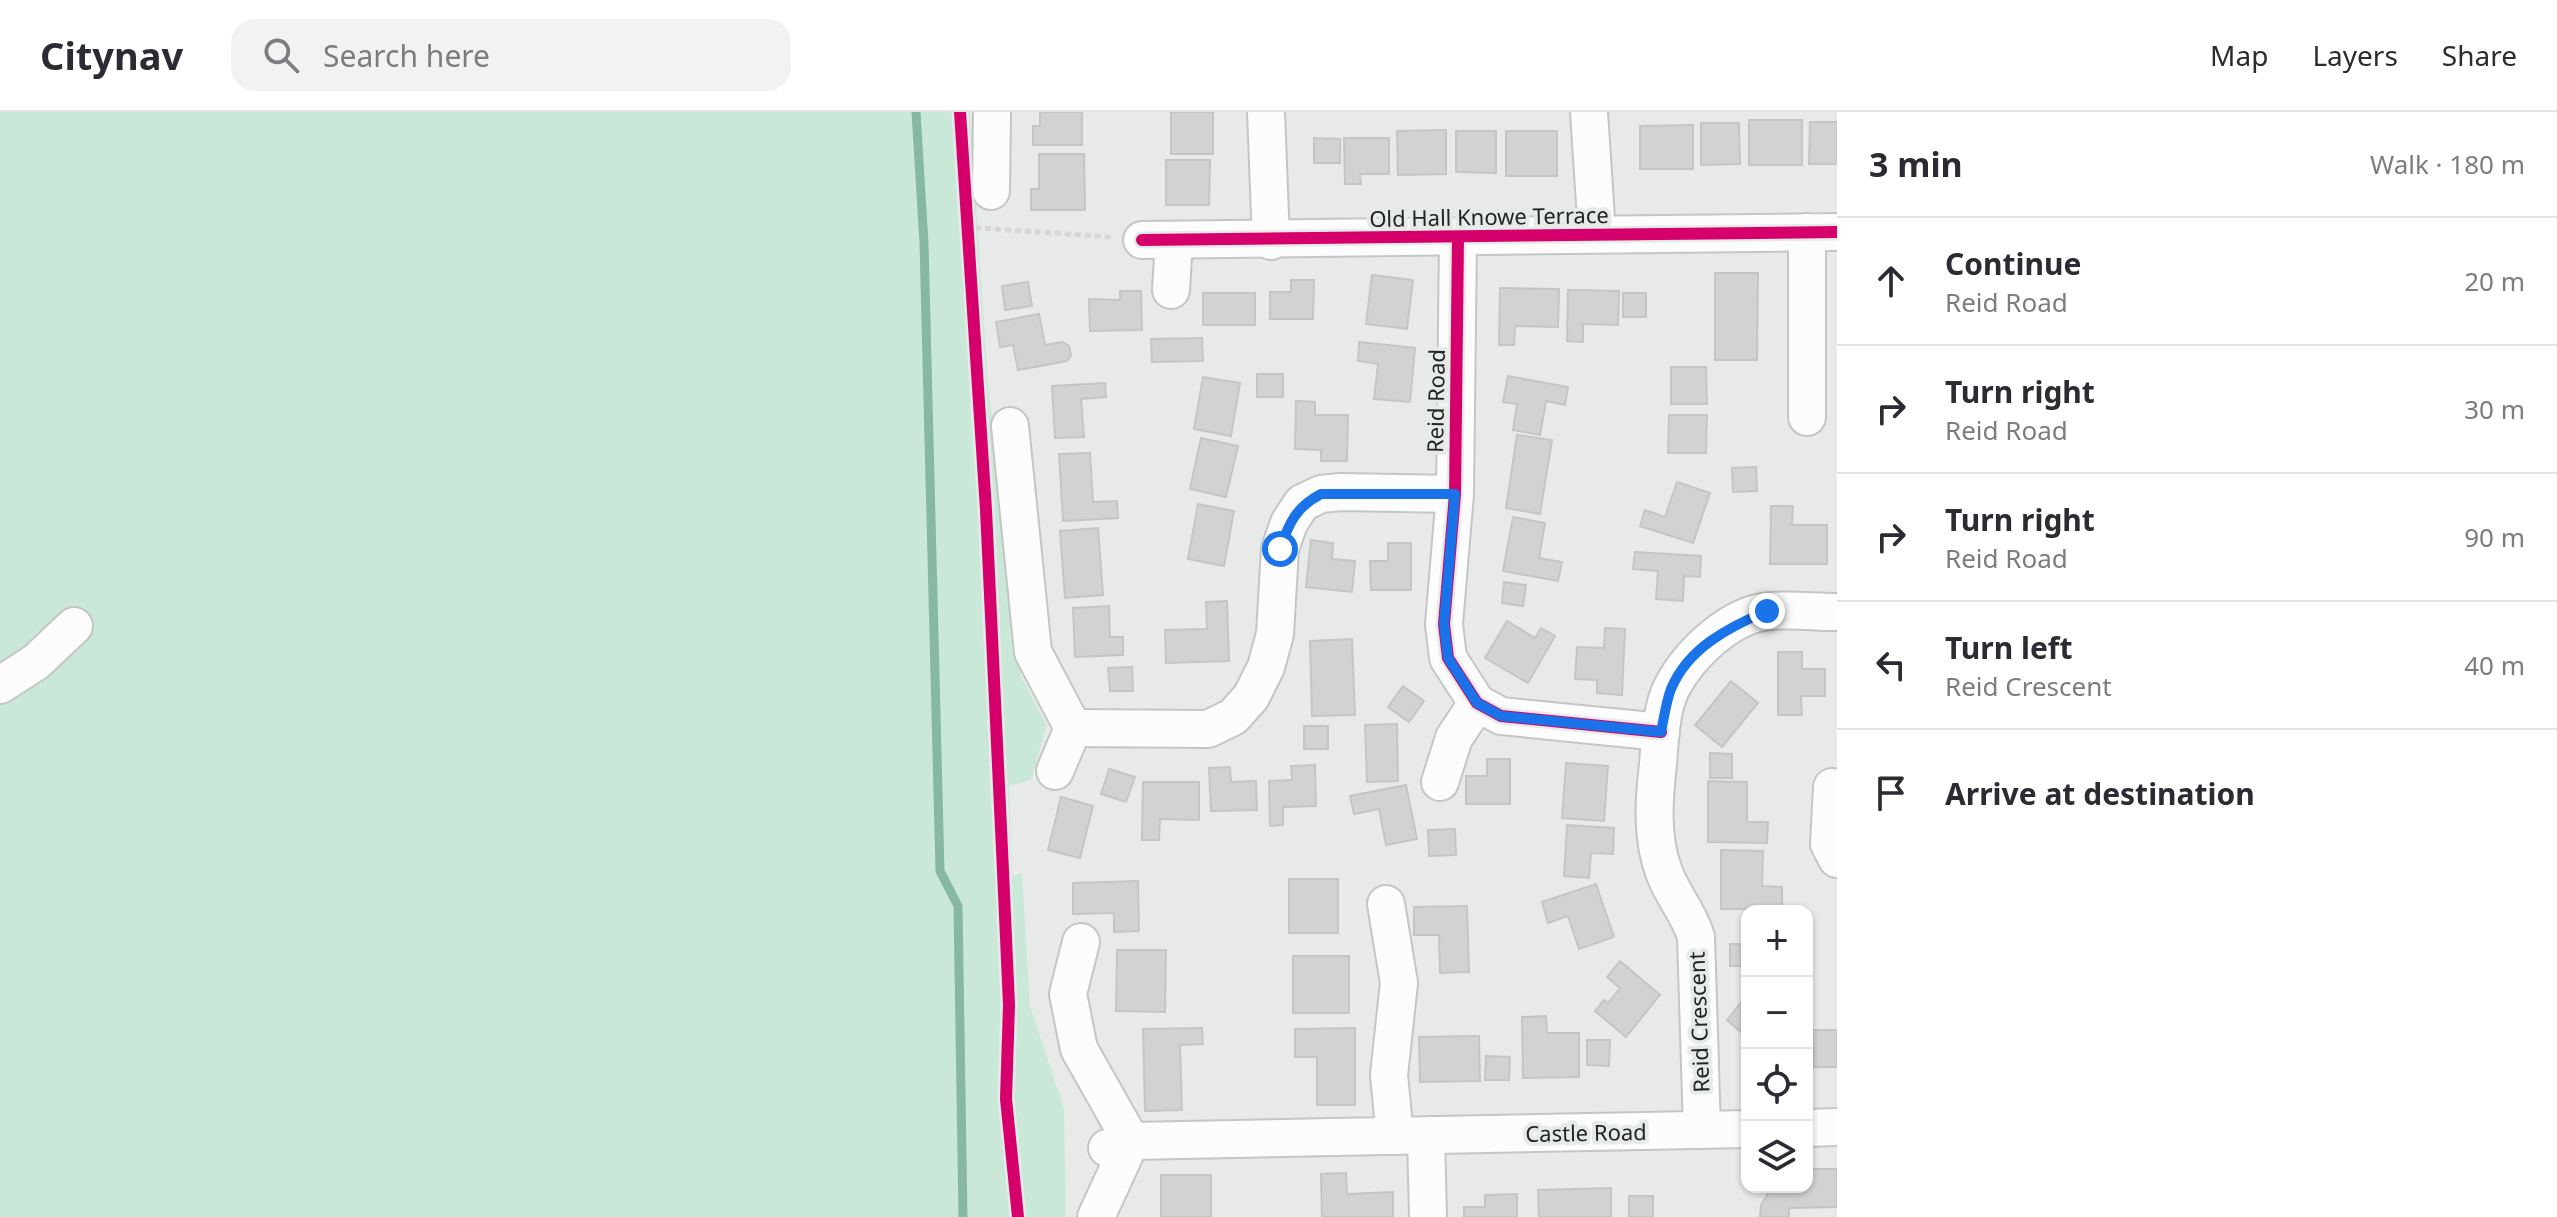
<!DOCTYPE html>
<meta charset="utf-8">
<style>
:root{--surface:#fff;--page:#f2f2f3;--text:#2b2b33;--muted:#7c7c81;--line:#e1e1e2}
body{margin:0;font-family:"Noto Sans",sans-serif;background:var(--page);color:var(--text)}
.controls{position:absolute;right:24px;bottom:24px;display:grid;overflow:hidden;border-radius:16px;box-shadow:0 2px 6px #0004}
.controls button{width:72px;height:72px;display:grid;place-items:center;padding:0;border:0;border-bottom:2px solid var(--line);background:var(--surface);color:var(--text);font:40px sans-serif}
.stop{position:absolute;width:24px;height:24px;margin:-18px;border:6px solid #1a73e8;border-radius:50%;background:#fff}
.stop.end{background:#1a73e8;border-color:#fff;box-shadow:0 2px 8px #0008}
.list{margin:0;padding:0;list-style:none}
h2{display:flex;justify-content:space-between;align-items:center;height:104px;margin:0;padding:0 32px;font-size:34px}
h2 small{font-size:26px;font-weight:400;color:var(--muted)}
.list li{display:grid;grid-template-columns:52px 1fr auto;gap:24px;align-items:center;box-sizing:border-box;height:128px;padding:0 32px;border-top:2px solid var(--line)}
.list b{display:block;font-size:30px;white-space:nowrap}
.list p{margin:0;font-size:26px;white-space:nowrap;color:var(--muted)}
.list em{font-size:26px;font-style:normal;color:var(--muted)}
.icon{flex:none;width:44px;height:44px;fill:none;stroke:currentColor;stroke-width:2;stroke-linecap:round;stroke-linejoin:round}
.map{position:relative;flex:none;width:1837px;height:1105px;overflow:hidden}
header{display:flex;align-items:center;gap:48px;box-sizing:border-box;height:112px;padding:0 40px;background:var(--surface);border-bottom:2px solid var(--line)}
header strong{font-size:38px}
nav{display:flex;gap:44px;margin-inline-start:auto;font-size:28px}
.search{width:560px;height:72px;background:var(--page);display:flex;align-items:center;gap:20px;box-sizing:border-box;padding:0 28px;border-radius:24px;color:var(--muted);font-size:30px}
main{display:flex}
aside{flex:1;background:var(--surface)}
.map>svg:first-child{display:block}
</style>
<header>
<strong>Citynav</strong>
<div class="search"><svg class="icon" aria-label="search" viewBox="0 0 24 24"><circle cx="10" cy="10" r="6"/><path d="M15 15l6 6"/></svg>Search here</div>
<nav><a>Map</a><a>Layers</a><a>Share</a></nav>
</header>
<main>
<div class="map">
<svg width="1837" height="1105" viewBox="0 0 1837 1105">
<rect width="100%" height="100%" fill="#e8eae9"/>
<polygon fill="#c9e8d8" points="0,0 970,0 988,274 1021,565 1047,613 1031,668 1009,674 1012,764 1022,761 1030,894 1064,997 1066,1105 0,1105"/>
<g fill="none" stroke-linecap="round" stroke-linejoin="round">
<polyline stroke="#87b8a1" stroke-width="9" points="916,0 924,131 940,759 958,794 963,1105"/>
</g>
<g fill="#d1d3d2" stroke="#c4c6c5" stroke-width="2">
<polygon points="1040,0 1082,0 1082,33 1033,33 1033,14 1040,14"/>
<rect x="1171" y="0" width="42" height="42"/>
<rect x="1749" y="8" width="53" height="45"/>
<polygon points="1810,10 1837,10 1837,52 1809,52"/>
<polygon points="1701,11 1739,11 1740,52 1701,53"/>
<polygon points="1693,13 1693,57 1640,57 1640,14"/>
<polygon points="1446,18 1446,62 1398,63 1397,19"/>
<polygon points="1456,19 1496,19 1496,61 1456,60"/>
<rect x="1506" y="19" width="51" height="45"/>
<polygon points="1314,26 1340,27 1340,51 1314,51"/>
<polygon points="1344,26 1389,26 1389,62 1360,62 1361,72 1345,72"/>
<polygon points="1039,42 1084,42 1085,98 1031,98 1031,77 1039,77"/>
<polygon points="1166,48 1210,48 1209,93 1166,93"/>
<polygon points="1715,161 1758,161 1757,248 1715,248"/>
<polygon points="1372,163 1413,168 1407,217 1366,212"/>
<polygon points="1291,168 1314,168 1313,207 1270,207 1270,180 1291,180"/>
<polygon points="1028,170 1032,194 1005,198 1002,174"/>
<polygon points="1500,176 1559,177 1558,215 1515,214 1514,233 1499,233"/>
<polygon points="1568,178 1619,179 1618,213 1583,212 1583,230 1567,229"/>
<polygon points="1120,179 1141,179 1142,218 1090,219 1089,187 1120,188"/>
<rect x="1203" y="181" width="52" height="32"/>
<rect x="1623" y="181" width="23" height="24"/>
<polygon points="1039,202 1045,233 1062,230 1069,234 1071,243 1067,249 1018,258 1013,233 1000,235 996,210"/>
<polygon points="1202,226 1203,249 1152,250 1151,227"/>
<polygon points="1359,230 1415,236 1410,290 1374,287 1378,252 1358,249"/>
<polygon points="1671,255 1706,255 1707,292 1671,292"/>
<rect x="1257" y="262" width="26" height="23"/>
<polygon points="1508,264 1568,275 1565,293 1546,289 1540,323 1513,318 1517,292 1503,290"/>
<polygon points="1203,265 1240,271 1231,324 1194,317"/>
<polygon points="1105,271 1106,285 1081,287 1084,325 1055,326 1052,274"/>
<polygon points="1296,289 1315,290 1315,303 1348,303 1347,349 1321,349 1321,338 1295,337"/>
<polygon points="1669,303 1707,303 1706,341 1668,341"/>
<polygon points="1517,323 1552,328 1540,402 1506,396"/>
<polygon points="1201,326 1238,334 1226,385 1190,377"/>
<polygon points="1090,341 1093,390 1117,389 1118,406 1063,409 1059,342"/>
<polygon points="1756,355 1757,379 1733,380 1732,356"/>
<polygon points="1677,370 1710,381 1693,431 1640,414 1645,398 1665,405"/>
<polygon points="1198,392 1234,399 1224,454 1188,447"/>
<polygon points="1771,394 1793,394 1792,413 1827,413 1827,452 1770,452"/>
<polygon points="1513,405 1545,411 1539,446 1562,450 1558,469 1503,459"/>
<polygon points="1098,416 1103,483 1065,486 1060,419"/>
<polygon points="1311,428 1333,431 1332,447 1355,449 1352,480 1306,475"/>
<polygon points="1388,431 1411,431 1411,478 1371,478 1370,449 1388,449"/>
<polygon points="1635,440 1701,444 1700,465 1684,464 1683,489 1656,487 1658,459 1633,457"/>
<polygon points="1504,470 1526,473 1523,494 1502,491"/>
<polygon points="1227,489 1229,549 1166,551 1165,518 1207,517 1206,490"/>
<polygon points="1109,494 1110,525 1123,525 1123,543 1075,545 1073,496"/>
<polygon points="1507,509 1535,526 1541,516 1555,524 1528,571 1485,546"/>
<polygon points="1605,516 1625,517 1622,583 1597,581 1597,568 1575,567 1577,535 1604,536"/>
<polygon points="1352,527 1355,603 1312,604 1310,529"/>
<polygon points="1778,540 1802,540 1802,557 1825,557 1825,584 1801,584 1802,603 1778,603"/>
<polygon points="1132,555 1133,579 1110,579 1108,556"/>
<polygon points="1731,569 1758,591 1722,635 1695,613"/>
<polygon points="1403,574 1424,589 1409,610 1388,595"/>
<polygon points="1397,612 1398,669 1367,670 1365,613"/>
<rect x="1304" y="614" width="24" height="23"/>
<polygon points="1710,641 1732,642 1732,666 1710,666"/>
<polygon points="1487,647 1510,647 1510,692 1466,692 1466,664 1487,664"/>
<polygon points="1566,651 1608,654 1604,709 1562,706"/>
<polygon points="1315,653 1316,694 1283,695 1283,713 1270,714 1269,669 1292,668 1291,654"/>
<polygon points="1230,655 1231,670 1256,669 1257,698 1211,699 1209,656"/>
<polygon points="1109,657 1135,665 1126,690 1101,682"/>
<polygon points="1708,669 1747,670 1747,710 1768,710 1767,731 1708,730"/>
<polygon points="1143,670 1199,670 1199,708 1160,707 1159,728 1142,728"/>
<polygon points="1406,673 1417,727 1386,733 1379,697 1354,702 1350,684"/>
<polygon points="1061,685 1093,694 1080,746 1048,738"/>
<polygon points="1567,713 1614,716 1613,742 1591,741 1589,766 1564,764"/>
<polygon points="1455,717 1456,743 1429,744 1428,718"/>
<polygon points="1721,738 1763,739 1762,774 1782,775 1782,797 1721,797"/>
<rect x="1289" y="767" width="49" height="54"/>
<polygon points="1138,769 1139,819 1114,820 1114,801 1073,802 1073,771"/>
<polygon points="1596,772 1614,825 1579,837 1568,804 1548,811 1542,790"/>
<polygon points="1467,794 1469,860 1440,861 1439,823 1414,823 1414,795"/>
<polygon points="1744,807 1747,807 1747,854 1730,854 1730,832 1744,832"/>
<polygon points="1117,838 1166,838 1165,900 1116,899"/>
<rect x="1293" y="844" width="56" height="57"/>
<polygon points="1620,849 1660,883 1626,925 1595,899 1604,888 1608,891 1620,876 1607,865"/>
<polygon points="1747,883 1747,925 1727,908"/>
<polygon points="1546,904 1547,921 1579,921 1579,965 1523,966 1522,905"/>
<polygon points="1202,916 1203,932 1180,933 1182,998 1145,999 1143,917"/>
<polygon points="1355,916 1355,993 1317,993 1317,945 1295,945 1295,917"/>
<polygon points="1813,918 1837,918 1837,955 1814,955"/>
<polygon points="1479,924 1480,969 1420,970 1419,925"/>
<polygon points="1587,928 1610,928 1609,954 1587,953"/>
<polygon points="1486,944 1510,945 1509,968 1485,968"/>
<polygon points="1807,1057 1837,1057 1837,1095 1789,1096 1789,1105 1760,1105 1761,1093 1772,1075 1807,1075"/>
<polygon points="1346,1061 1347,1082 1393,1080 1393,1105 1322,1105 1321,1062"/>
<rect x="1161" y="1063" width="50" height="42"/>
<polygon points="1611,1076 1611,1105 1539,1105 1538,1078"/>
<polygon points="1517,1082 1517,1105 1464,1105 1464,1095 1485,1095 1485,1083"/>
<rect x="1629" y="1084" width="24" height="21"/>
</g>
<g fill="none" stroke-linecap="round" stroke-linejoin="round">
<g stroke="#c4c6c5" stroke-width="40">
<g id="minor">
<polyline points="1266,0 1271,129"/>
<polyline points="1589,0 1597,122"/>
<polyline points="991,79 992,0"/>
<polyline points="1458,126 1455,382 1444,512 1448,546 1477,591 1501,604 1661,620"/>
<polyline points="1142,128 1837,120"/>
<polyline points="1171,178 1174,128"/>
<polyline points="1807,305 1807,120"/>
<polyline points="1010,314 1033,540 1073,616 1055,659"/>
<polyline points="0,573 36,550 74,514"/>
<polyline points="1073,616 1208,617 1233,605 1251,585 1266,555 1275,522 1280,437 1289,411 1302,391 1321,382 1341,380 1455,382"/>
<polyline points="1440,670 1454,626 1477,591"/>
<polyline points="1832,675 1829,732 1837,747"/>
<polyline points="1386,792 1399,871 1389,963 1395,1024"/>
<polyline points="1081,830 1068,882 1079,937 1131,1029 1096,1105"/>
<polyline points="1807,1016 1837,1015"/>
<path d="M1702 1018 1696 825C1689 801 1672 783 1664 760 1651 726 1654 687 1658 652 1660 628 1661 596 1672 575 1690 541 1731 502 1770 499 1792 497 1815 500 1837 500"/>
<polyline points="1426,1024 1428,1105"/>
<polyline points="1107,1036 1131,1029 1747,1017"/>
</g>
</g>
<polyline stroke="#d5d6d5" stroke-width="5" stroke-dasharray="6 4" stroke-linecap="butt" points="965,115 1112,125"/>
<use href="#minor" stroke="#fcfcfc" stroke-width="36"/>
<g stroke="#e7ebe8" stroke-width="17">
<g id="cycleway">
<polyline points="960,0 986,398 1003,759 1009,893 1006,987 1018,1105"/>
<polyline points="1458,126 1455,382 1444,512 1448,546 1477,591 1501,604 1661,620"/>
<polyline points="1142,128 1837,120"/>
</g>
</g>
<use href="#cycleway" stroke="#d6006c" stroke-width="12"/>
</g>
<g fill="none" stroke-linecap="round" stroke-linejoin="round">
<path stroke="#1a73e8" stroke-width="10" d="M1280 437C1289 411 1296 395 1321 382H1455L1444 512 1448 546 1477 591 1501 604 1661 620C1664 606 1666 590 1671 577 1688 536 1729 515 1767 499"/>
</g>
<g text-anchor="middle" stroke-width="8" stroke-linejoin="round" paint-order="stroke">
<g font-size="22" fill="#232524" stroke="#e7ebe8">
<text transform="translate(1489 105) rotate(-1)" y="8">Old Hall Knowe Terrace</text>
<text transform="translate(1436 289) rotate(-89)" y="8">Reid Road</text>
<text transform="translate(1699 910) rotate(-92)" y="8">Reid Crescent</text>
<text transform="translate(1586 1021) rotate(-1)" y="8">Castle Road</text>
</g>
</g>
</svg>
<div class="controls">
<button>+</button>
<button>−</button>
<button><svg class="icon" aria-label="locate" viewBox="0 0 24 24"><circle cx="12" cy="12" r="6"/><path d="M12 2v4M12 18v4M2 12h4M18 12h4"/></svg></button>
<button><svg class="icon" aria-label="layers" viewBox="0 0 24 24"><path d="M12 4l9 5-9 5-9-5zM3 14l9 5 9-5"/></svg></button>
</div>
<div class="stop" style="left:1280px;top:437px"></div>
<div class="stop end" style="left:1767px;top:499px"></div>
</div>
<aside>
<h2>3 min<small>Walk · 180 m</small></h2>
<ul class="list">
<li><svg class="icon" aria-label="ahead" viewBox="0 0 24 24"><path d="M12 20V5M6 11l6-6 6 6"/></svg><div><b>Continue</b><p>Reid Road</p></div><em>20 m</em></li>
<li><svg class="icon" aria-label="right" viewBox="0 0 24 24"><path d="M7 20v-9h11M14 6l5 5-5 5"/></svg><div><b>Turn right</b><p>Reid Road</p></div><em>30 m</em></li>
<li><svg class="icon" aria-label="right" viewBox="0 0 24 24"><path d="M7 20v-9h11M14 6l5 5-5 5"/></svg><div><b>Turn right</b><p>Reid Road</p></div><em>90 m</em></li>
<li><svg class="icon" aria-label="left" viewBox="0 0 24 24"><path d="M17 20v-9H6M10 6l-5 5 5 5"/></svg><div><b>Turn left</b><p>Reid Crescent</p></div><em>40 m</em></li>
<li><svg class="icon" aria-label="arrive" viewBox="0 0 24 24"><path d="M6 21V4h12l-3 4 3 4H6"/></svg><div><b>Arrive at destination</b></div></li>
</ul>
</aside>
</main>
